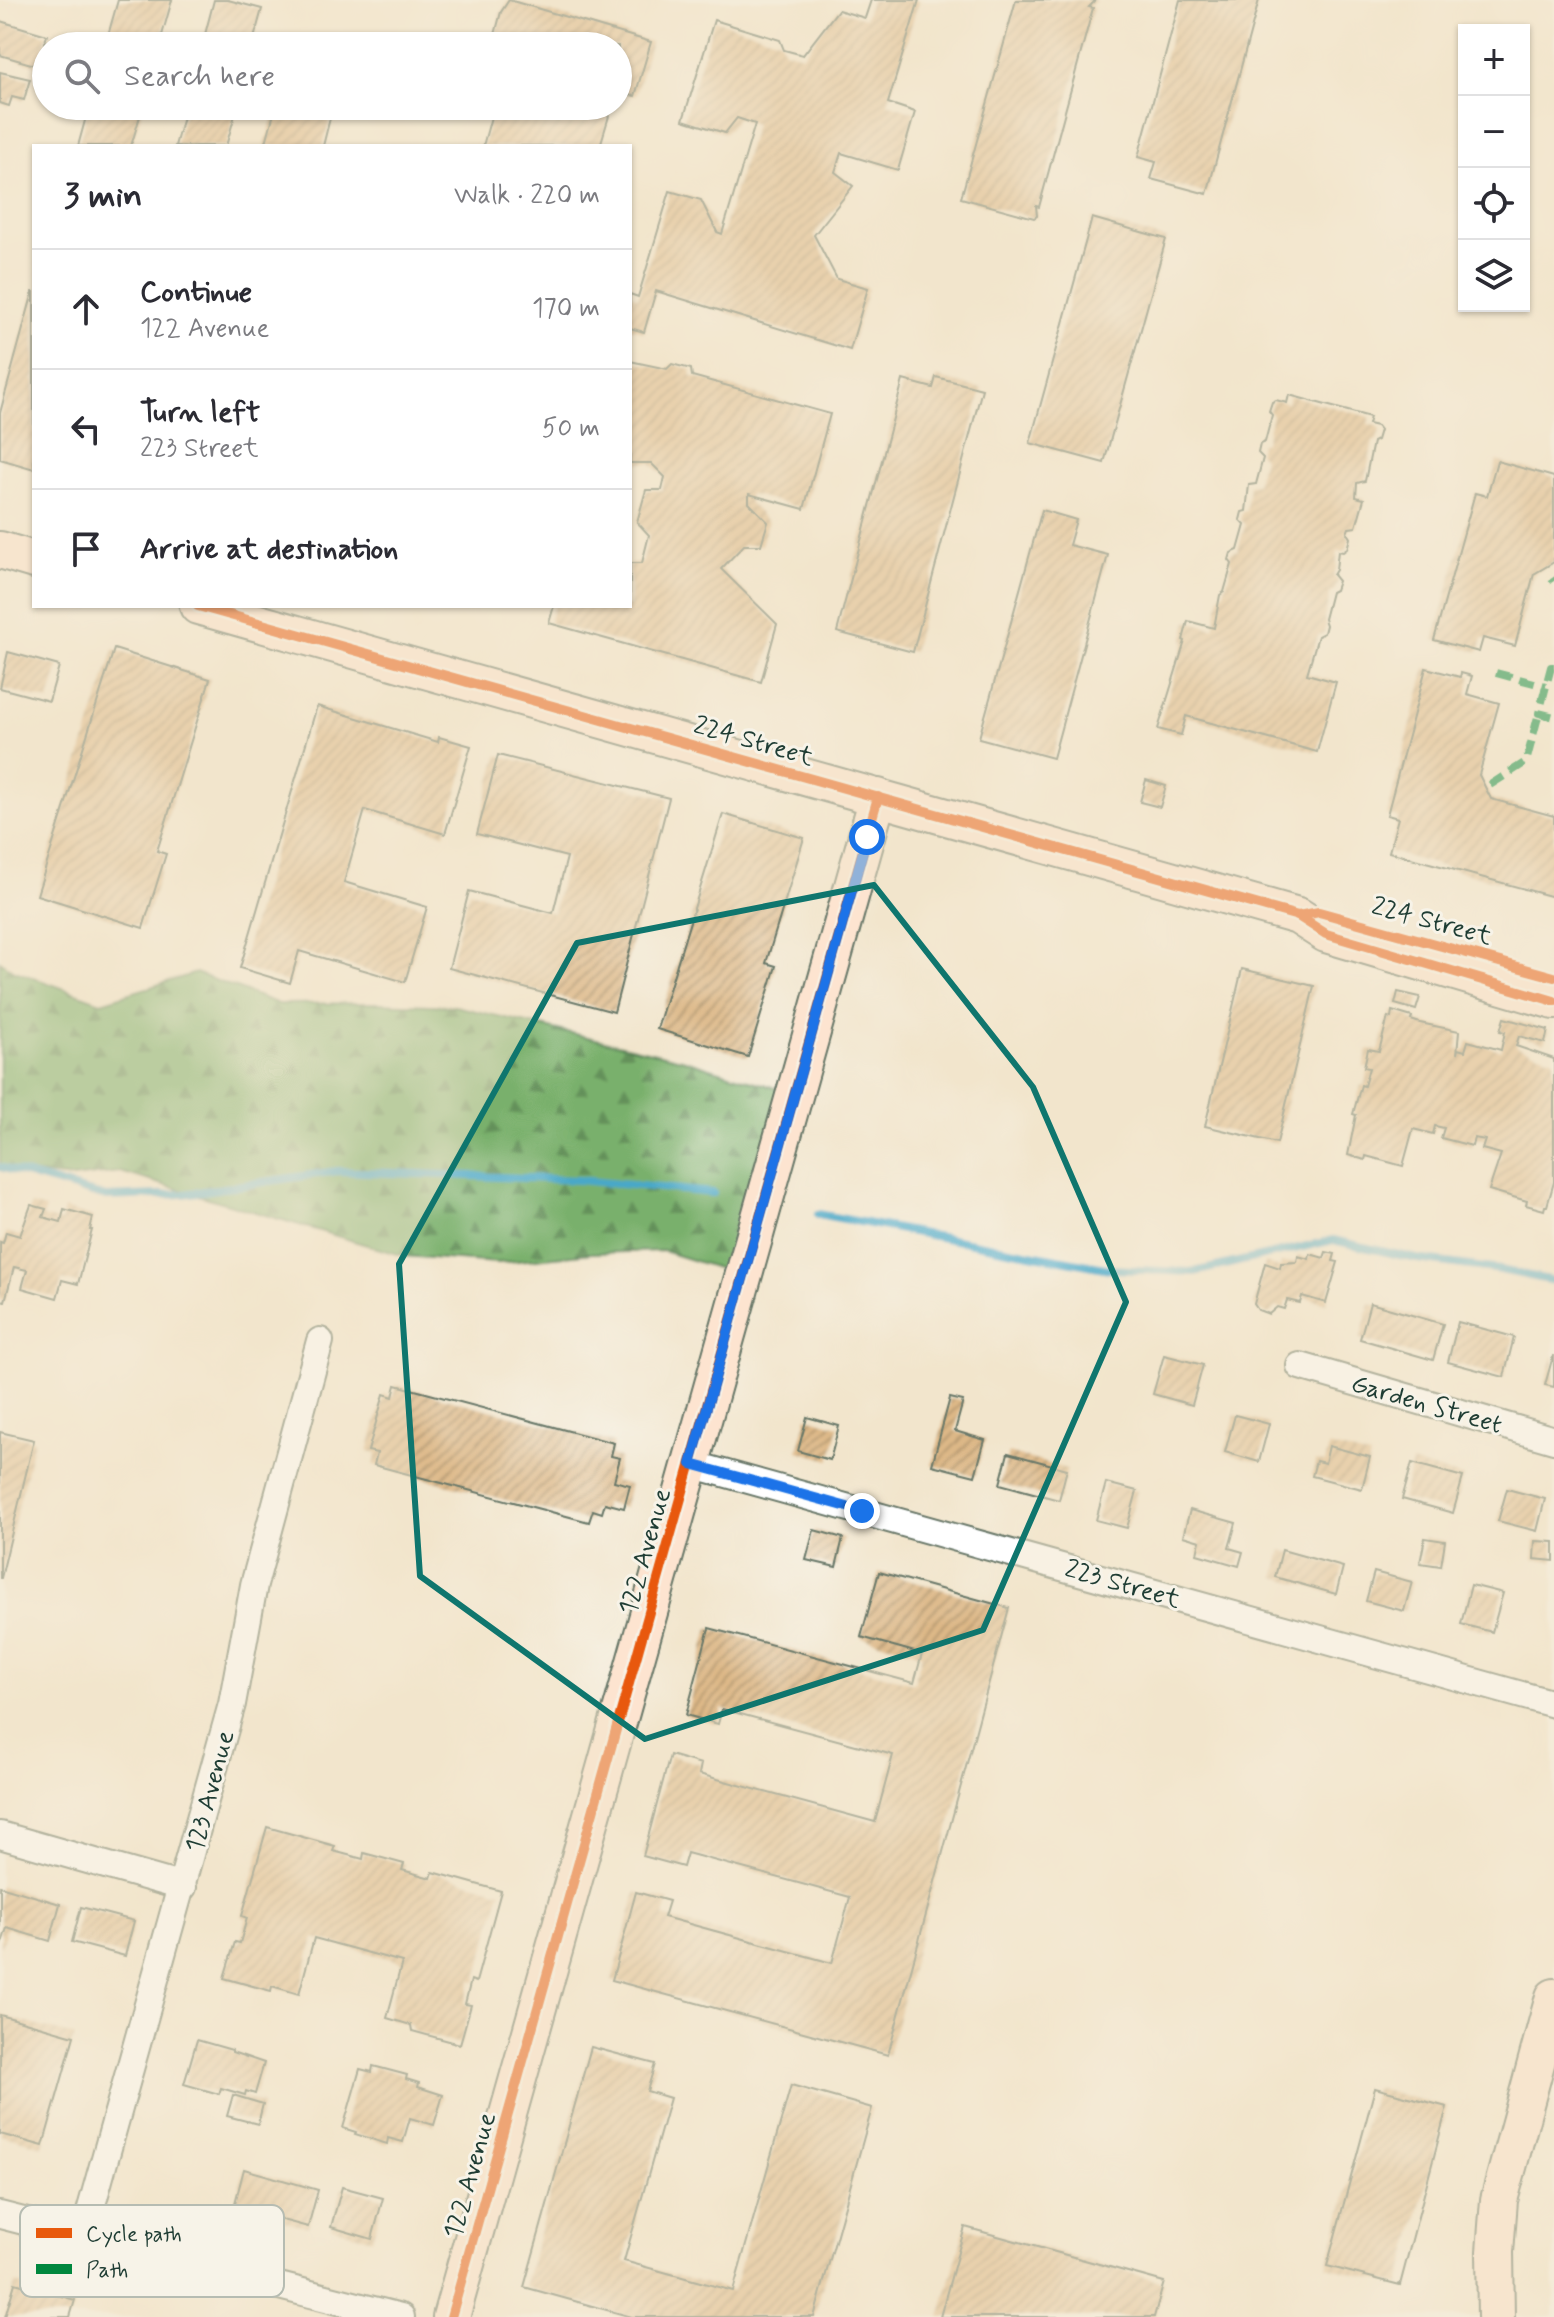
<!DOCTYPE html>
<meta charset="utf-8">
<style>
:root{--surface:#fff;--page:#f7f7f7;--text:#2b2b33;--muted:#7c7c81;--line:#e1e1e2}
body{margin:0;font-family:Mynerve,sans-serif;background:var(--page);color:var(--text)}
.controls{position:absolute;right:24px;top:24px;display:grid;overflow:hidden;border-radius:0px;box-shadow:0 2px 6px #0004}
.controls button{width:72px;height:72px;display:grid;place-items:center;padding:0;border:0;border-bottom:2px solid var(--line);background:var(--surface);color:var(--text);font:40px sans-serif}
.stop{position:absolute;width:24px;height:24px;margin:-18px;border:6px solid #1a73e8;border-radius:50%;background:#fff}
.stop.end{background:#1a73e8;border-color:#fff;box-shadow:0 2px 8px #0008}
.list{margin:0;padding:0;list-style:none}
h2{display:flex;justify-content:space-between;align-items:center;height:104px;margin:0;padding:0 32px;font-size:34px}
h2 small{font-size:26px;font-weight:400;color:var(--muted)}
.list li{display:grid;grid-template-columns:52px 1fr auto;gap:24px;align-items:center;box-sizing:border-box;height:120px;padding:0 32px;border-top:2px solid var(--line)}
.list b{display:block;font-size:30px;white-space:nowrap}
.list p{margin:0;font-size:26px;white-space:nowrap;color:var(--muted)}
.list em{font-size:26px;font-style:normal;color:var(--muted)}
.icon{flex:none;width:44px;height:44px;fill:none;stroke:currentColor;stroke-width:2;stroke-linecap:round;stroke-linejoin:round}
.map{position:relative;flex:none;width:1554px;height:2317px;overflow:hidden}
.search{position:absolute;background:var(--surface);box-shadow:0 2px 6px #0004;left:32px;top:32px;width:600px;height:88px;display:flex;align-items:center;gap:20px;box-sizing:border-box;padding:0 28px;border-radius:44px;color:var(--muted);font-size:30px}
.panel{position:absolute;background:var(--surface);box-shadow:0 2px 6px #0004;left:32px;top:144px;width:600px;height:464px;border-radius:0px}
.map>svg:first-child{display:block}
</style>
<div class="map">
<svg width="1554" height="2317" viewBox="0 0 1554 2317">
<defs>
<pattern id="forest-firs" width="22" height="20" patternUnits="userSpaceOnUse" patternTransform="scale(2)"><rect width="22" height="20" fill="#79b06c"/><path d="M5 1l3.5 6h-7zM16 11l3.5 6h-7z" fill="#63905a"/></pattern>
<pattern id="building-hatch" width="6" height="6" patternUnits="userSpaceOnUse" patternTransform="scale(2)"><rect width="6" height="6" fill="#ddb887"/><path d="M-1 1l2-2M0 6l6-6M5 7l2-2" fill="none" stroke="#b3976f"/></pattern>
</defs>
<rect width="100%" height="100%" fill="#f7f3e8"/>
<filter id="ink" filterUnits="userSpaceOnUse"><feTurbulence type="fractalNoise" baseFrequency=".0125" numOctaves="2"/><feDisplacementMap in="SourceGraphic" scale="16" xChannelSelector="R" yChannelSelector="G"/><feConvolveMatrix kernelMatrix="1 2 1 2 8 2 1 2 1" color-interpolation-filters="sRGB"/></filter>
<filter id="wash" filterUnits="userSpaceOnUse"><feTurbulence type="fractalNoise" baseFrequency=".006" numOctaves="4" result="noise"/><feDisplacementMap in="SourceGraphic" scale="32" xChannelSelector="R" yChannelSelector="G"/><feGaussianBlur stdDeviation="1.8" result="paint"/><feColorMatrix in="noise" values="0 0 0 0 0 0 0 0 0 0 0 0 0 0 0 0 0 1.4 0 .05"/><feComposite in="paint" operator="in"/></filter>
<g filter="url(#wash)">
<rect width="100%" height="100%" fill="#f2e5cc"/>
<polygon fill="url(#forest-firs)" stroke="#4c7650" stroke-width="2" points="0,961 12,970 101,1002 196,973 279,1004 377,1003 455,1006 681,1059 795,1094 743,1276 663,1251 591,1253 498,1263 404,1256 120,1172 73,1178 0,1170"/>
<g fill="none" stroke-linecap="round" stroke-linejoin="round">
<g stroke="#49a8c8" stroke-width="8">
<polyline points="0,1167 106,1197 184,1194 337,1171 578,1180 713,1193"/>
<polyline points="818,1214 1110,1269 1194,1272 1333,1240 1417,1259 1500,1270 1554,1281"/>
</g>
</g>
<g id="blocks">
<g fill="url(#building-hatch)">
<polygon points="118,0 172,0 159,46 105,46"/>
<polygon points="214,0 228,0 262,9 252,46 202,46"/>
<polygon points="509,0 651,42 635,96 618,92 618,46 492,46 501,12"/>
<polygon points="871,0 919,0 888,103 915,112 898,170 841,153 835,172 853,186 814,235 837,279 868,288 850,350 656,291 644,332 630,328 630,294 638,297 670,191 701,200 717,232 722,234 755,124 737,118 725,133 683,120 714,20 780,40 784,50 803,55 838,10 865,18"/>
<polygon points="1016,0 1096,0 1089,7 1093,8 1039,207 1036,206 1037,216 1034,218 961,198"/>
<polygon points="1180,0 1259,0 1207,194 1151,179 1156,162 1138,157"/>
<polygon points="0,21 47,35 38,66 0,55"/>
<polygon points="294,36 326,45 326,46 292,46"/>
<polygon points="0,72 30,79 24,100 12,97 9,106 0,103"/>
<polygon points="89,106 143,106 131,146 78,146"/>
<polygon points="186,106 203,106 235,115 226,146 175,146"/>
<polygon points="276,106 333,106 323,146 265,146"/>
<polygon points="494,106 612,106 600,146 483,146"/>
<polygon points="1092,218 1166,239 1104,463 1030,443"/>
<polygon points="33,292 34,292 34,469 0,459 0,413"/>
<polygon points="630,361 667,369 672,364 691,369 692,376 830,414 804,509 749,494 749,503 768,522 761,545 744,545 721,569 777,624 761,682 549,623 554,606 630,606 630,563 642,563 649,535 637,522 646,490 662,490 665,477 651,463 630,463"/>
<polygon points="936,377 982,389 913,652 837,632 903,380 933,388"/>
<polygon points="1289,395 1370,417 1368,424 1377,426 1380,430 1377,440 1373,442 1365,481 1357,483 1356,497 1364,499 1356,527 1349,528 1347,533 1350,538 1347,549 1343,552 1338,551 1336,570 1333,575 1338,581 1335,590 1331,592 1324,619 1326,625 1324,633 1318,636 1307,674 1336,682 1317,752 1186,716 1181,735 1158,729 1185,641 1183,640 1188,621 1214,628 1220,595 1224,592 1232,564 1229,560 1231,553 1238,550 1245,525 1240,520 1242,512 1246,511 1249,485 1256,484 1263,458 1258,453 1260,444 1265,442 1272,415 1269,411 1272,402 1276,400 1287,403"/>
<polygon points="1497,461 1554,477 1554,562 1534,574 1515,646 1483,638 1479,652 1434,640 1475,493 1487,496"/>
<polygon points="1042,510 1076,520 1069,545 1108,555 1053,758 979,738"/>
<polygon points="114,649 210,679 157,851 166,854 143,928 37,895"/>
<polygon points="8,652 59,666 49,701 0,688"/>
<polygon points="1426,668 1460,677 1461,673 1472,676 1467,694 1499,703 1479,775 1491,799 1554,816 1554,897 1389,852 1398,818 1387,815"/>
<polygon points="317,706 438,742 439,737 471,746 445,834 365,810 344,882 427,907 405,982 299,951 290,983 240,968"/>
<polygon points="498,755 669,798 614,1012 449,968 469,891 553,913 567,857 477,834"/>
<polygon points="1146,780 1166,786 1160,807 1140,802"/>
<polygon points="723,814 804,838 766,963 776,966 748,1057 657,1029"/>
<polygon points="1242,969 1314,986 1277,1143 1205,1126"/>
<polygon points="1398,992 1420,997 1416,1010 1395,1004"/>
<polygon points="1392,1011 1412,1017 1411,1020 1420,1023 1459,1031 1457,1054 1458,1049 1465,1051 1468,1041 1501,1050 1505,1032 1500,1031 1504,1018 1548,1030 1545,1043 1519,1036 1516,1046 1554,1059 1554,1182 1547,1206 1545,1206 1544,1210 1526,1205 1527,1201 1489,1190 1501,1154 1482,1149 1485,1140 1474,1138 1472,1146 1441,1138 1444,1128 1435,1126 1433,1134 1413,1129 1403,1166 1366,1156 1365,1160 1348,1155 1356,1115 1353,1114 1361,1085 1364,1086 1369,1068 1364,1067 1368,1049 1379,1051 1388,1017 1391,1018"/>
<polygon points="31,1205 46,1209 43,1217 61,1222 64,1209 93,1217 90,1230 92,1230 78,1284 62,1280 57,1298 22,1288 27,1270 14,1267 5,1301 0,1300 0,1242 3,1243 6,1232 20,1236"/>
<polygon points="1326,1252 1335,1254 1333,1261 1338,1262 1326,1303 1302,1296 1300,1303 1287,1300 1284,1309 1277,1307 1269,1314 1258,1310 1254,1304 1265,1263 1280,1268 1281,1263 1297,1262 1298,1256 1309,1259 1310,1254 1324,1258"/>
<polygon points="1370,1303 1443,1324 1433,1360 1360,1339"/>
<polygon points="1458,1322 1514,1337 1504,1377 1448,1362"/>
<polygon points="1164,1355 1203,1365 1192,1405 1153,1394"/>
<polygon points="1553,1356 1554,1356 1554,1387 1545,1385"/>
<polygon points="396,1385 614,1443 611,1456 620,1458 614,1481 630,1485 624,1508 605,1503 602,1513 593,1510 589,1522 374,1465 377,1453 368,1451 384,1394 393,1397"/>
<polygon points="950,1398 963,1401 955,1431 985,1440 975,1476 932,1465"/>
<polygon points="1235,1415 1269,1424 1259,1462 1225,1452"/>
<polygon points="807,1417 839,1426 830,1460 798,1451"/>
<polygon points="0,1432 34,1440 1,1578 0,1578"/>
<polygon points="1329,1446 1370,1457 1362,1489 1312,1476 1316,1461 1325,1463"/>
<polygon points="1008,1453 1067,1469 1059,1500 1000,1484"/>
<polygon points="1412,1463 1463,1477 1453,1513 1402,1499"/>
<polygon points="1106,1483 1137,1491 1127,1528 1096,1520"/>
<polygon points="1507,1489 1545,1499 1537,1531 1498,1521"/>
<polygon points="1190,1510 1236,1523 1229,1548 1243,1552 1239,1566 1197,1554 1200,1541 1183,1536"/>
<polygon points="814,1530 843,1538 836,1567 806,1560"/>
<polygon points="1425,1538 1445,1541 1441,1566 1420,1563"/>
<polygon points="1535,1541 1554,1542 1554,1561 1534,1559"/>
<polygon points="1282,1550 1343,1567 1336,1594 1275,1577"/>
<polygon points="879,1572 1009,1608 888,2055 612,1980 636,1892 669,1901 664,1917 832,1963 850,1897 687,1853 683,1867 643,1856 670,1755 701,1764 699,1774 875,1822 893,1755 722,1709 718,1724 686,1715 709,1628 914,1683 922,1654 861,1637"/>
<polygon points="1374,1572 1412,1582 1404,1611 1366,1601"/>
<polygon points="1471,1585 1503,1593 1492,1632 1461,1624"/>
<polygon points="267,1827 335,1846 333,1851 363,1859 364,1853 404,1864 402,1870 431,1878 433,1872 501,1891 476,1982 471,1980 465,2004 471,2005 460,2044 412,2031 411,2025 387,2018 402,1962 314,1938 299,1994 272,1986 271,1991 224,1978 235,1942 240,1943 247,1918 242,1916"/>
<polygon points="0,1886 60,1904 50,1941 7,1928 0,1949"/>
<polygon points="81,1907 134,1921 125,1956 72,1942"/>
<polygon points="0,2015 74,2036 43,2146 0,2134"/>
<polygon points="197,2040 232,2050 232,2052 264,2063 255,2094 246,2091 245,2095 221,2088 219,2094 184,2084"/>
<polygon points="591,2047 655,2064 647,2091 670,2098 624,2261 733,2291 791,2085 872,2108 814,2317 632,2317 524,2287"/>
<polygon points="373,2066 407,2075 406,2079 419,2083 418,2087 443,2095 434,2125 410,2118 403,2142 388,2138 387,2144 355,2134 356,2132 343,2128 360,2069 372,2072"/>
<polygon points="1375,2088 1447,2107 1400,2285 1327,2266"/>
<polygon points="233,2095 263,2104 258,2124 227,2116"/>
<polygon points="244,2169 318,2190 308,2227 234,2207"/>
<polygon points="342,2187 383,2198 372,2239 331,2227"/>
<polygon points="965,2227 1164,2282 1154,2317 940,2317"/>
<polygon points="15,2283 75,2300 70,2317 5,2317"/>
</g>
</g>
</g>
<g filter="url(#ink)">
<use href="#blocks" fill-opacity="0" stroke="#697869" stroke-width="2"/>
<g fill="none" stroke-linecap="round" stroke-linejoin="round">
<g stroke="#697869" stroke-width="30">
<g id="street">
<polyline points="1300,1366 1554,1440"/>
<polyline points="691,1464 1554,1704"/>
<polyline points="0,1835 183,1887"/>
<polyline points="0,2215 401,2317"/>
<polyline points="83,2237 232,1704 254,1585 320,1341"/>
</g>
</g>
<g stroke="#697869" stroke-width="40">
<g id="secondary">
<polyline points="0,550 34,560"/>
<polyline points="198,606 1298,916 1326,934 1554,1001"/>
<polyline points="451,2317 878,797"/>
<polyline points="1496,2317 1495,2252 1499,2200 1554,1997"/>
</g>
</g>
<use href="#street" stroke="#fff" stroke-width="26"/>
<use href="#secondary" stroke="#fde4d0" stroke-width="36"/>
<g stroke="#00873e" stroke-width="8" stroke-dasharray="16 8" stroke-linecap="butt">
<polyline points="1552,578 1554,581"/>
<polyline points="1554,667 1551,667 1539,713 1554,717"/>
<polyline points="1496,673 1546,686"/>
<polyline points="1490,785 1526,762 1539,713"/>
</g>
<g stroke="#f7f3e8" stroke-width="15">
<g id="cycleway">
<polyline points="198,606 1298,916 1326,934 1554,1001"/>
<polyline points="1298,916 1319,912 1554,977"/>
<polyline points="451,2317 878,797"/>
</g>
</g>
<use href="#cycleway" stroke="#e8590c" stroke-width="10"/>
</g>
</g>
<g fill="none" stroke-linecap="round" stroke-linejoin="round" filter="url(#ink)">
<polyline stroke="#1a73e8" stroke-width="10" points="862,1511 691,1464 867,837"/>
</g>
<path d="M0 0H1554V2317H0ZM874 885 1033 1087 1126 1302 983 1630 645 1739 420 1576 399 1264 577 943Z" fill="#f2e5cc" fill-opacity=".55" fill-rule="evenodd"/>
<path fill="none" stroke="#0f766e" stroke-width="6" stroke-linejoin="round" d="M874 885 1033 1087 1126 1302 983 1630 645 1739 420 1576 399 1264 577 943Z"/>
<g text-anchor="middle" stroke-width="6" stroke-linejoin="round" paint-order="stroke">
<g font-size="26" fill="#1f3d34" stroke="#f7f3e8">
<text transform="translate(754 740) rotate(16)" y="9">224 Street</text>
<text transform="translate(1432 920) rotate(15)" y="9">224 Street</text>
<text transform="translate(1427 1403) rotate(16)" y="9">Garden Street</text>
<text transform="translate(644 1551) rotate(-74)" y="9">122 Avenue</text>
<text transform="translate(1123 1583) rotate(16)" y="9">223 Street</text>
<text transform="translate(209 1791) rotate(-75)" y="9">123 Avenue</text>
<text transform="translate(469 2175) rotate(-74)" y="9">122 Avenue</text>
</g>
</g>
<rect x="20" y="2205" width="264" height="92" rx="12" fill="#f7f3e8" stroke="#b6bcb2" stroke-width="2"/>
<rect x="36" y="2228" width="36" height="10" fill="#e8590c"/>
<rect x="36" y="2264" width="36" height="10" fill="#00873e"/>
<g font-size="22" fill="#1f3d34">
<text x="86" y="2241">Cycle path</text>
<text x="86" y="2277">Path</text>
</g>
</svg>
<div class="controls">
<button>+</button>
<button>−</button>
<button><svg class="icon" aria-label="locate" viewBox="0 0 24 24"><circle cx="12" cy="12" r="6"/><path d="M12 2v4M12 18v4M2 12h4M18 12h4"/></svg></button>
<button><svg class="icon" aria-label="layers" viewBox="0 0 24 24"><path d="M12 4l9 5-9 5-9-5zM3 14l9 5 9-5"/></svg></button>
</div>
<div class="stop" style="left:867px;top:837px"></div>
<div class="stop end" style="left:862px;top:1511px"></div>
<div class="search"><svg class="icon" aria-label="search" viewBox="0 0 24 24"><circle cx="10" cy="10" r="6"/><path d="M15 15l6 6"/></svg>Search here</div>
<section class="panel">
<h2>3 min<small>Walk · 220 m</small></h2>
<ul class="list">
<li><svg class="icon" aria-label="ahead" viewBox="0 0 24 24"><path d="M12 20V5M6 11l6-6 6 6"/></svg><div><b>Continue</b><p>122 Avenue</p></div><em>170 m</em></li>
<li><svg class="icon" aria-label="left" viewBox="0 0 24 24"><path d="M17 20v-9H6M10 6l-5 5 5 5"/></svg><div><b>Turn left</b><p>223 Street</p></div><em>50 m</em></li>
<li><svg class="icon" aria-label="arrive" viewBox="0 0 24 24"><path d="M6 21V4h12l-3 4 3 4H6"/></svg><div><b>Arrive at destination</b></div></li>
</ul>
</section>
</div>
